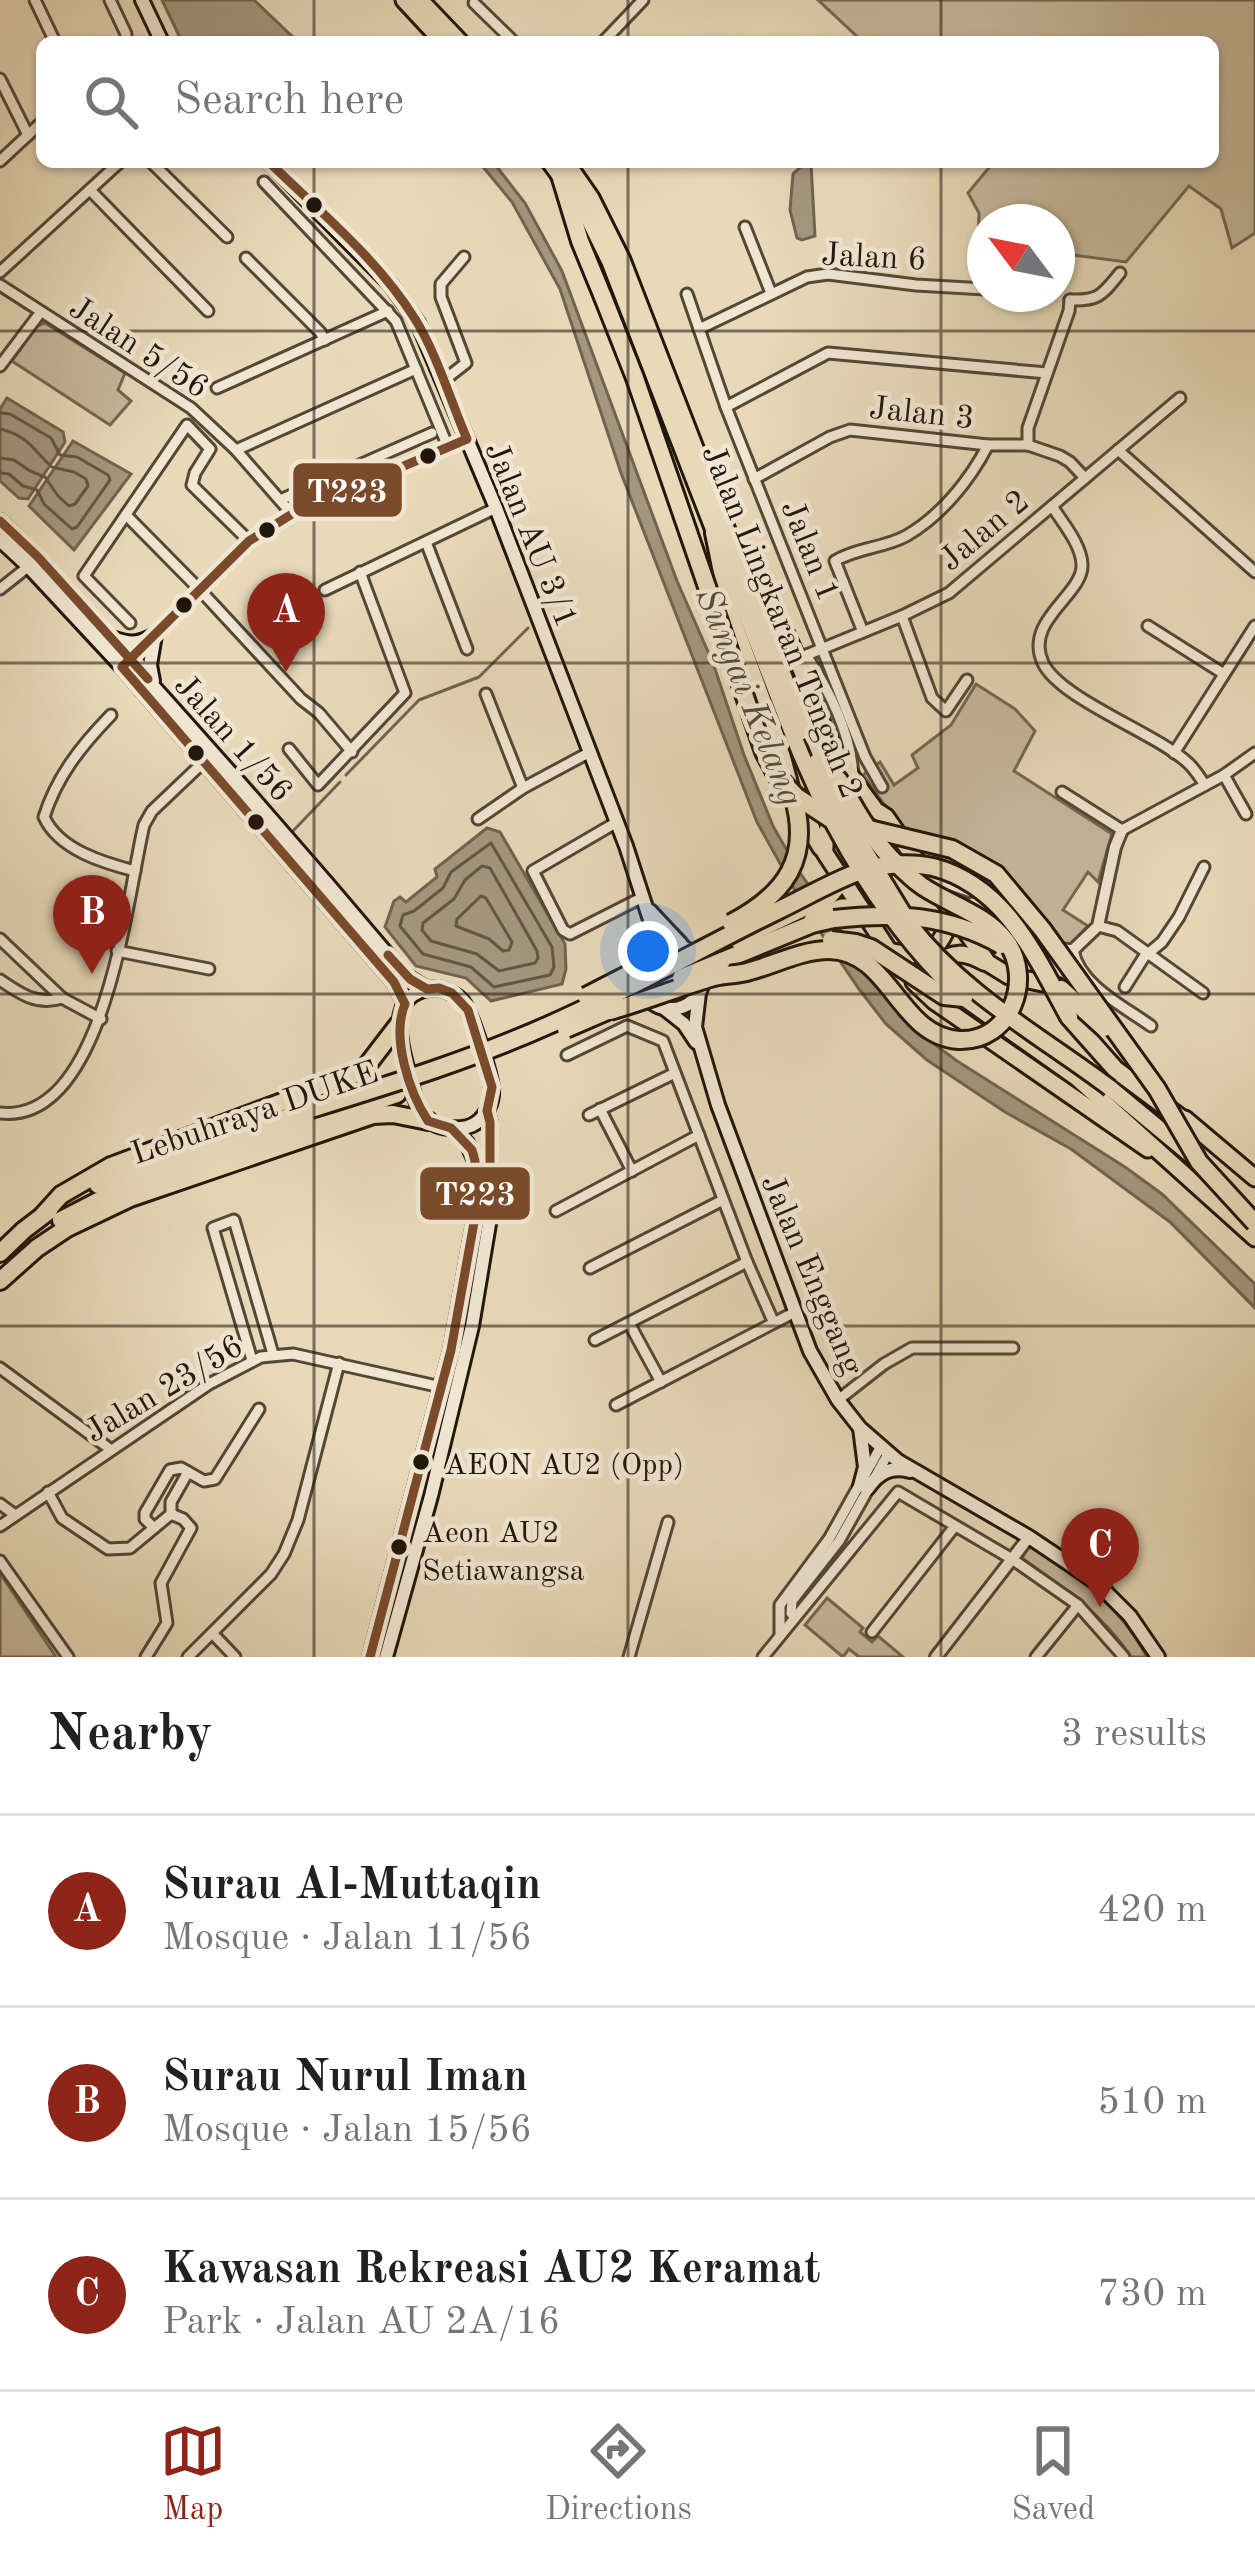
<!DOCTYPE html>
<meta charset="utf-8">
<style>
:root{--surface:#fff;--page:#f6f6f6;--text:#202124;--muted:#757577;--line:#e0e0e0;--accent:#8f2418}
body{margin:0;font-family:"Old Standard TT",serif;background:var(--page);color:var(--text)}
.compass{position:absolute;left:967px;top:204px;width:108px;height:108px;border-radius:50%;background:var(--surface);box-shadow:0 3px 9px #0004;rotate:302deg}
.you{position:absolute;left:648px;top:951px;width:42px;height:42px;margin:-30px;border:9px solid #fff;border-radius:50%;background:#1a73e8;box-shadow:0 0 0 18px #1a73e833}
.badge{display:grid;place-items:center;width:78px;height:78px;border-radius:50%;background:var(--accent);color:#fff;font-size:39px;font-weight:700}
.pin{position:absolute;translate:-50% -99px;filter:drop-shadow(0 3px 6px #0008)}
.pin::after{content:'';position:absolute;top:63px;width:42px;height:36px;background:inherit;clip-path:polygon(0 0,100% 0,50% 100%)}
.list{margin:0;padding:0;list-style:none}
h2{display:flex;justify-content:space-between;align-items:center;height:156px;margin:0;padding:0 48px;font-size:51px}
h2 small{font-size:39px;font-weight:400;color:var(--muted)}
.list li{display:grid;grid-template-columns:78px 1fr auto;gap:36px;align-items:center;box-sizing:border-box;height:192px;padding:0 48px;border-top:3px solid var(--line)}
.list b{display:block;font-size:45px;white-space:nowrap}
.list p{margin:0;font-size:39px;white-space:nowrap;color:var(--muted)}
.list em{font-size:39px;font-style:normal;color:var(--muted)}
.icon{flex:none;width:66px;height:66px;fill:none;stroke:currentColor;stroke-width:2;stroke-linecap:round;stroke-linejoin:round}
.map{position:relative;flex:none;width:1255px;height:1657px;overflow:hidden}
.search{position:absolute;background:var(--surface);box-shadow:0 3px 9px #0004;left:36px;right:36px;top:36px;height:132px;display:flex;align-items:center;gap:30px;box-sizing:border-box;padding:0 42px;border-radius:18px;color:var(--muted);font-size:45px}
.sheet{height:732px;background:var(--surface)}
nav{display:flex;justify-content:space-around;align-items:center;box-sizing:border-box;height:168px;border-top:3px solid var(--line);background:var(--surface);font-size:33px;color:var(--muted)}
nav a{display:grid;justify-items:center;gap:6px}
nav .on{color:var(--accent)}
.map>svg:first-child{display:block}
</style>
<div class="map">
<svg width="1255" height="1657" viewBox="0 0 1255 1657">
<rect width="100%" height="100%" fill="#e8d9b9"/>
<filter id="stains"><feTurbulence type="fractalNoise" baseFrequency=".00167" numOctaves="4"/><feColorMatrix values="0 0 0 0 .2 0 0 0 0 .09 0 0 0 0 .02 0 0 0 .5 -.17"/></filter>
<radialGradient id="worn" r=".72"><stop offset=".6" stop-color="#630" stop-opacity="0"/><stop offset="1" stop-color="#630" stop-opacity=".3"/></radialGradient>
<g fill="#c6b89b" stroke="#746753" stroke-width="3">
<polygon points="818,0 1255,0 1255,233 1232,248 1221,209 1189,186 1126,262 1057,253 1057,222 985,222 985,244 978,244 979,213 968,193 992,164 990,162 1213,162 1213,42 863,42"/>
<polygon points="45,323 125,373 118,390 131,401 110,425 12,361 37,326"/>
<polygon points="976,684 1015,709 1035,731 1014,771 1112,834 1098,882 1088,872 1063,910 1088,926 1069,946 1056,942 990,866 904,832 863,775 880,762 894,785 918,768 912,755 951,725"/>
<path d="M1030 1545C1080 1580 1117 1601 1147 1657H1131C1103 1614 1063 1587 1022 1558Z"/>
<polygon points="0,1573 56,1657 0,1657"/>
<polygon points="827,1598 863,1628 860,1632 872,1642 878,1636 903,1657 859,1657 849,1649 843,1657 805,1625"/>
</g>
<g fill="#a4977e" stroke="#706350" stroke-width="3">
<polygon points="162,0 254,0 298,42 182,42"/>
<polygon points="479,162 493,162 525,203 562,271 677,581 713,663 744,755 773,826 798,870 887,996 922,1035 957,1061 1125,1167 1162,1194 1255,1284 1255,1308 1170,1222 1071,1149 1005,1112 927,1060 886,1024 859,989 808,914 757,822 621,473 560,289 512,202"/>
<polygon points="806,162 811,164 815,236 802,240 797,238 790,210 793,174"/>
<polygon points="7,398 63,432 65,442 28,499 19,498 0,481 0,409"/>
<polygon points="73,441 131,474 74,550 29,506"/>
<polygon points="487,828 500,832 565,944 566,969 562,984 491,1001 466,978 416,966 385,927 394,901 400,897 406,902 437,877 435,869"/>
</g>
<g fill="none" stroke-linecap="round" stroke-linejoin="round">
<g stroke="#625644" stroke-width="3">
<polyline points="0,413 10,414 51,438 60,455 77,457 108,475 110,480 77,527 72,529 44,504 37,490 23,486 9,474 0,473"/>
<path d="M0 429C29 436 33 450 52 467L74 472 86 479 88 486 75 504 69 506 58 496 45 477 30 471 14 460 0 458"/>
<polygon points="491,843 552,947 554,967 550,975 494,987 471,967 423,954 400,926 403,915 414,911 443,888 451,872"/>
<polygon points="482,866 490,868 537,951 538,958 535,963 499,971 477,954 431,941 422,930 423,923 454,899 465,880"/>
<polygon points="481,896 486,898 512,942 509,950 503,951 489,939 456,926 457,919"/>
</g>
<g stroke="#706350" stroke-width="3">
<polyline points="346,775 419,700 479,677 528,628"/>
<polyline points="291,833 340,782"/>
</g>
<g stroke="#534736" stroke-width="15">
<g id="minor">
<polyline points="35,0 55,42"/>
<polyline points="110,0 126,34 126,42"/>
<polyline points="474,3 514,42"/>
<polyline points="603,42 643,0"/>
<polyline points="0,79 28,135"/>
<polyline points="0,161 42,122"/>
<polyline points="151,162 227,237"/>
<polyline points="264,182 396,321 448,447"/>
<polyline points="90,190 208,311"/>
<polyline points="745,227 771,293"/>
<polyline points="246,258 320,332 325,340"/>
<polyline points="0,272 120,162"/>
<polyline points="0,285 191,408 236,450 292,514"/>
<polyline points="687,294 726,407 865,757 882,787"/>
<path d="M1070 300C1099 301 1102 295 1120 273"/>
<polyline points="699,329 807,277 828,274 916,285 985,289"/>
<polyline points="0,366 40,313"/>
<polyline points="443,381 466,363 441,297 441,284 464,257"/>
<polyline points="217,388 388,311"/>
<polyline points="726,407 828,353 1047,373"/>
<polyline points="1028,445 1028,428 1069,311 1070,300"/>
<polyline points="236,450 416,369"/>
<polyline points="1118,450 1255,572"/>
<polyline points="754,479 830,437 850,430 988,445 1028,445 1060,456 1070,462 1085,478"/>
<polyline points="280,500 432,433"/>
<path d="M1052 506C1062 522 1081 544 1082 564 1084 595 1023 620 1043 663 1060 699 1156 733 1188 763 1195 769 1200 778 1205 785"/>
<polyline points="126,515 201,591 301,699 319,713 352,752"/>
<polyline points="426,542 467,649"/>
<polyline points="0,589 29,566"/>
<polyline points="325,590 496,508"/>
<polyline points="902,616 932,698 946,711 967,680"/>
<polyline points="130,623 84,576 187,425 210,449 195,473 192,485 249,541"/>
<polyline points="1148,626 1224,674"/>
<path d="M863 632 835 561C856 548 884 548 906 536 941 516 970 480 988 445"/>
<path d="M806 655C829 690 852 735 853 778"/>
<polyline points="797,659 902,616 949,593 1180,398"/>
<polyline points="126,663 249,541 292,514 467,439"/>
<polyline points="486,694 523,788"/>
<path d="M111 715C81 746 57 776 44 817 59 850 104 863 135 871"/>
<polyline points="289,749 318,785 405,693 360,572"/>
<polyline points="1174,753 1255,626"/>
<polyline points="1224,775 1246,814"/>
<polyline points="1062,792 1122,830 1224,775 1255,753"/>
<polyline points="478,819 523,788 590,752"/>
<polyline points="617,822 533,871 563,930 570,934 643,897"/>
<polyline points="1098,926 1117,931 1203,993"/>
<polyline points="0,939 62,998 101,1019"/>
<path d="M1073 950C1079 985 1125 1007 1151 1026"/>
<polyline points="117,951 209,969"/>
<path d="M0 980C20 994 38 1006 62 998"/>
<polyline points="1125,987 1144,957 1162,942 1179,917 1204,867"/>
<polyline points="567,1055 627,1026 663,1041 747,1262 773,1321"/>
<polyline points="600,1109 632,1171"/>
<path d="M0 1113C105 1125 127 896 144 825L152 811 213 753"/>
<polyline points="589,1115 675,1073"/>
<polyline points="556,1211 699,1135"/>
<polyline points="590,1268 723,1200"/>
<polyline points="629,1323 661,1382"/>
<polyline points="595,1340 747,1262"/>
<polyline points="252,1360 213,1228 234,1220 273,1354"/>
<polyline points="0,1368 110,1449"/>
<polyline points="838,1400 884,1364 912,1348 1013,1348"/>
<polyline points="616,1405 795,1312"/>
<polyline points="48,1492 62,1518 108,1549 130,1548 171,1514 183,1519 191,1528 161,1583 167,1623 146,1657"/>
<polyline points="0,1504 15,1515"/>
<polyline points="171,1514 171,1502 188,1472"/>
<polyline points="0,1526 209,1384 261,1357 293,1354 441,1387"/>
<polyline points="154,1528 145,1519 145,1513 170,1470 181,1468 204,1481 215,1479 259,1409"/>
<polyline points="0,1561 68,1657"/>
<polyline points="795,1617 791,1613 792,1601 839,1541 888,1454"/>
<polyline points="872,1632 955,1526"/>
<polyline points="213,1634 235,1657"/>
<polyline points="780,1636 780,1605 829,1539 880,1448"/>
<polyline points="188,1657 271,1574 284,1554 298,1520 339,1363"/>
<polyline points="629,1657 668,1522"/>
<polyline points="763,1657 898,1492 1012,1559 1078,1605 1124,1657"/>
<polyline points="1036,1657 1078,1605"/>
</g>
</g>
<g stroke="#534736" stroke-width="16">
<g id="tertiary">
<polyline points="926,876 970,891"/>
<polyline points="962,907 975,903 1001,911"/>
<path d="M1024 929C1040 941 1053 951 1073 950L1098 926 1115 847 1122 830"/>
<polyline points="936,1657 1029,1537"/>
</g>
</g>
<g stroke="#21160b" stroke-width="18">
<g id="secondary">
<polyline points="142,0 162,42"/>
<polyline points="269,162 391,285 418,323 496,508 626,846 651,923 651,940 645,959"/>
<path d="M0 521C39 557 72 596 107 635 209 747 308 860 405 975L427 989"/>
<polyline points="0,540 28,566 122,667 394,982 405,1004"/>
<path d="M115 639C132 645 140 643 155 635"/>
<polyline points="153,681 150,665 155,635"/>
<polyline points="650,911 681,944"/>
<circle cx="671" cy="977" r="32"/>
<path d="M439 988C449 992 457 994 463 1002 471 1012 492 1077 492 1090 493 1102 486 1116 476 1123 469 1128 459 1129 449 1128 416 1126 413 1090 406 1064 397 1031 390 989 439 988Z"/>
<polyline points="699,993 695,1027 718,1105 810,1351 838,1400 860,1428 898,1461 1029,1537 1096,1582 1130,1616 1158,1657"/>
<polyline points="665,1009 684,1024 696,1042"/>
<polyline points="860,1428 865,1467 860,1486"/>
<path d="M868 1488C879 1472 891 1466 910 1471"/>
<polyline points="370,1657 451,1350 475,1217 475,1161 467,1143 451,1128"/>
<polyline points="386,1657 431,1496 472,1326 490,1218 490,1122 487,1111"/>
</g>
</g>
<g stroke="#21160b" stroke-width="21">
<g id="trunk">
<polyline points="404,0 443,42"/>
<polyline points="420,0 460,42"/>
<polyline points="550,162 583,207 610,262 796,742"/>
<polyline points="566,162 591,198 622,260 817,762"/>
<path d="M752 589C792 618 808 701 832 745 844 768 859 788 874 808"/>
<polyline points="801,798 815,838 821,848"/>
<path d="M952 915C939 952 928 961 889 951L825 853C823 811 850 790 886 817L988 963 1009 976 1057 986"/>
<polyline points="812,920 842,907 860,907"/>
<polyline points="737,940 830,896 839,885 841,877"/>
<path d="M936 965C952 950 965 952 984 962"/>
<polyline points="914,982 934,1001 1148,1149"/>
<polyline points="964,998 1077,1078 1255,1238"/>
<polyline points="1110,1088 1191,1155"/>
<polyline points="1185,1119 1255,1178"/>
</g>
</g>
<g stroke="#21160b" stroke-width="22">
<g id="motorway">
<polyline points="560,175 580,241 603,297"/>
<polyline points="714,533 731,616 779,746 792,795"/>
<polyline points="722,961 812,924 834,919"/>
<polyline points="1069,1017 1116,1070 1190,1125"/>
<polyline points="98,1185 311,1109"/>
<polyline points="43,1215 61,1195 111,1166 349,1077 365,1068 398,1025"/>
<polyline points="61,1220 123,1188 397,1094"/>
<polyline points="0,1253 24,1230 49,1211"/>
<polyline points="0,1281 37,1248 67,1228 130,1198 373,1115 393,1114 428,1121"/>
</g>
</g>
<use href="#minor" stroke="#f0e6d2" stroke-width="9"/>
<use href="#tertiary" stroke="#f0e6d2" stroke-width="10"/>
<use href="#secondary" stroke="#f0e6d2" stroke-width="12"/>
<use href="#trunk" stroke="#e8d9b9" stroke-width="15"/>
<use href="#motorway" stroke="#e8d9b9" stroke-width="16"/>
<g stroke="#21160b" stroke-width="21" stroke-linecap="butt">
<g id="trunk-bridge">
<path d="M796 742C833 834 890 931 964 998"/>
<path d="M817 762 836 804 910 925C964 995 1041 1036 1110 1088"/>
</g>
</g>
<g stroke="#21160b" stroke-width="22" stroke-linecap="butt">
<g id="motorway-bridge">
<polyline points="603,297 635,378 764,752 777,776 797,797 832,820 952,849 996,874 1042,929 1157,1089 1199,1162 1255,1223"/>
<path d="M834 919C894 912 948 915 1001 945"/>
<path d="M731 923C785 895 812 858 793 796"/>
<polyline points="831,940 856,943 871,948 944,996 964,998"/>
<polyline points="681,978 722,961"/>
<polyline points="1061,989 1104,1028"/>
<polyline points="586,996 654,961"/>
<path d="M610 1011C645 1001 679 987 714 977 726 974 738 975 750 971 776 964 802 950 829 950 891 951 898 1036 959 1040 1011 1042 1034 979 1006 941 986 914 948 904 922 886 912 879 903 870 895 862 877 845 864 824 852 803 847 796 843 786 838 779 833 773 823 767 817 762"/>
<polyline points="566,1029 619,1006"/>
<path d="M311 1109C392 1084 473 1059 551 1024 629 990 703 947 779 910 806 897 833 881 861 871 883 864 911 862 933 867 1006 886 1036 957 1069 1017"/>
</g>
</g>
<use href="#trunk-bridge" stroke="#e8d9b9" stroke-width="15"/>
<use href="#motorway-bridge" stroke="#e8d9b9" stroke-width="16"/>
<g stroke="#f0e6d2" stroke-width="18">
<g id="bus-1">
<path d="M269 162C319 211 378 259 415 319 436 352 451 402 467 439L292 514 249 541 122 667 394 982 405 1004C391 1037 409 1092 428 1121L451 1128 472 1150 475 1161V1217L451 1350 370 1657"/>
<polyline points="0,521 38,557 148,679"/>
<polyline points="388,955 410,979 427,989 439,988 452,993 468,1010 492,1087 487,1111 490,1122 490,1178"/>
</g>
</g>
<use href="#bus-1" stroke="#7a4b2a" stroke-width="9"/>
</g>
<path fill="none" stroke="#21160b" stroke-width="3" stroke-opacity="0.55" d="M314 0V42M628 0V42M941 0V42M314 162V1657M628 162V1657M941 162V1657M0 331H1255M0 663H1255M0 994H1255M0 1326H1255"/>
<g fill="#21160b" stroke="#f0e6d2" stroke-width="4.5">
<circle cx="314" cy="205" r="10"/>
<circle cx="428" cy="456" r="10"/>
<circle cx="267" cy="530" r="10"/>
<circle cx="184" cy="605" r="10"/>
<circle cx="196" cy="753" r="10"/>
<circle cx="256" cy="822" r="10"/>
<circle cx="421" cy="1462" r="10"/>
<circle cx="399" cy="1547" r="10"/>
</g>
<g text-anchor="middle" stroke-width="9" stroke-linejoin="round" paint-order="stroke">
<g font-size="30" fill="#21160b" stroke="#f0e6d2" text-anchor="start">
<text x="444" y="1474">AEON AU2 (Opp)</text>
<text x="422" y="1542">Aeon AU2<tspan x="422" dy="38">Setiawangsa</tspan></text>
</g>
<g font-size="33" fill="#21160b" stroke="#f0e6d2">
<text transform="translate(874 255) rotate(3)" y="12">Jalan 6</text>
<text transform="translate(140 346) rotate(33)" y="12">Jalan 5/56</text>
<text transform="translate(922 411) rotate(6)" y="12">Jalan 3</text>
<text transform="translate(983 529) rotate(-40)" y="12">Jalan 2</text>
<text transform="translate(533 534) rotate(68)" y="12">Jalan AU 3/1</text>
<text transform="translate(812 550) rotate(68)" y="12">Jalan 1</text>
<text transform="translate(784 621) rotate(68)" y="12">Jalan Lingkaran Tengah 2</text>
<text transform="translate(235 737) rotate(48)" y="12">Jalan 1/56</text>
<text transform="translate(254 1111) rotate(-19)" y="12">Lebuhraya DUKE</text>
<text transform="translate(814 1274) rotate(67)" y="12">Jalan Enggang</text>
<text transform="translate(163 1387) rotate(-31)" y="12">Jalan 23/56</text>
</g>
<g font-size="36" font-style="italic" fill="#554a39" stroke="#f0e6d2">
<text transform="translate(751 696) rotate(68)" y="13">Sungai Kelang</text>
</g>
</g>
<g stroke="#f0e6d2" stroke-width="4.5">
<rect x="291" y="461" width="113" height="58" rx="12" fill="#7a4b2a"/>
<rect x="418" y="1165" width="114" height="57" rx="12" fill="#7a4b2a"/>
</g>
<g font-size="33" text-anchor="middle" font-weight="bold" fill="#fff">
<text x="347" y="502">T223</text>
<text x="475" y="1205">T223</text>
</g>
<rect width="100%" height="100%" filter="url(#stains)"/>
<rect width="100%" height="100%" fill="url(#worn)"/>
</svg>
<svg class="compass" viewBox="-18 -18 36 36"><path d="M0-13l5 13h-10z" fill="#e53935"/><path d="M0 13l5-13h-10z" fill="#757577"/></svg>
<div class="you"></div>
<div class="pin badge" style="left:286px;top:672px">A</div>
<div class="pin badge" style="left:92px;top:974px">B</div>
<div class="pin badge" style="left:1100px;top:1607px">C</div>
<div class="search"><svg class="icon" aria-label="search" viewBox="0 0 24 24"><circle cx="10" cy="10" r="6"/><path d="M15 15l6 6"/></svg>Search here</div>
</div>
<section class="sheet">
<h2>Nearby<small>3 results</small></h2>
<ul class="list">
<li><span class="badge">A</span><div><b>Surau Al-Muttaqin</b><p>Mosque · Jalan 11/56</p></div><em>420 m</em></li>
<li><span class="badge">B</span><div><b>Surau Nurul Iman</b><p>Mosque · Jalan 15/56</p></div><em>510 m</em></li>
<li><span class="badge">C</span><div><b>Kawasan Rekreasi AU2 Keramat</b><p>Park · Jalan AU 2A/16</p></div><em>730 m</em></li>
</ul>
</section>
<nav>
<a class="on"><svg class="icon" aria-label="map" viewBox="0 0 24 24"><path d="M3 6l6-2 6 2 6-2v14l-6 2-6-2-6 2zM9 4v14M15 6v14"/></svg>Map</a>
<a><svg class="icon" aria-label="directions" viewBox="0 0 24 24"><path d="M12 3l9 9-9 9-9-9zM9 14v-3h6M13 9l2 2-2 2"/></svg>Directions</a>
<a><svg class="icon" aria-label="saved" viewBox="0 0 24 24"><path d="M7 4h10v16l-5-4-5 4z"/></svg>Saved</a>
</nav>
